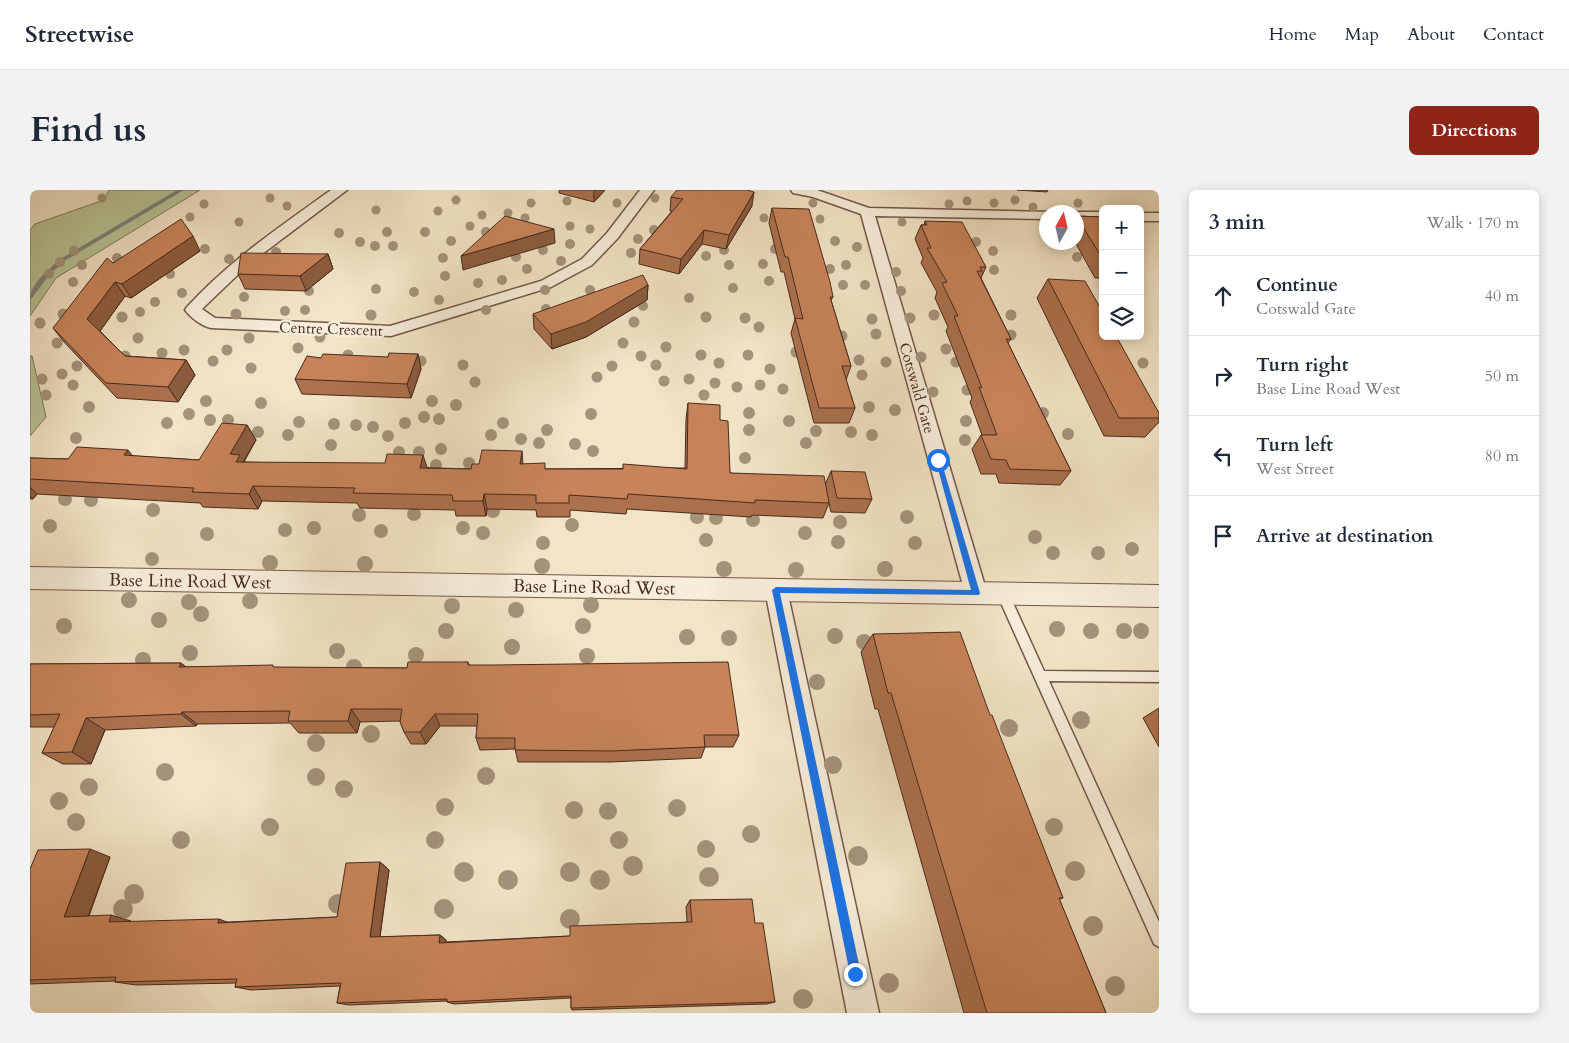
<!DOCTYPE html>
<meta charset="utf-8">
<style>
:root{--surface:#fff;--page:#f2f2f3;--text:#1f2937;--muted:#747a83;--line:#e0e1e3;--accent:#8f2418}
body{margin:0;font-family:Cardo,serif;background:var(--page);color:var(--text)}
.controls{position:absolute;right:15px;top:15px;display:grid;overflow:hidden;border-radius:8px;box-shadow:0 2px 12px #0003}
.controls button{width:45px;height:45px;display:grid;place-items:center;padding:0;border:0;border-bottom:1px solid var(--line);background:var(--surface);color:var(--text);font:25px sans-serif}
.compass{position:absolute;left:1009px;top:15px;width:45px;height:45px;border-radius:50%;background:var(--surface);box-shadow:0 2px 12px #0003;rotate:8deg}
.stop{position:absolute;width:15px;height:15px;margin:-11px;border:4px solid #1a73e8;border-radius:50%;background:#fff}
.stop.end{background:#1a73e8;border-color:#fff;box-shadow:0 1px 5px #0008}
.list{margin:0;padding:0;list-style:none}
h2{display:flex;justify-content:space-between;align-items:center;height:65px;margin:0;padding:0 20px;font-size:21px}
h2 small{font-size:16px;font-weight:400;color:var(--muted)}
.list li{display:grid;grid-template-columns:32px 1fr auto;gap:15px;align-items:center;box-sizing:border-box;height:80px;padding:0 20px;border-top:1px solid var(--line)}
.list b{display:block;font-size:19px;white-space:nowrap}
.list p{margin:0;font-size:16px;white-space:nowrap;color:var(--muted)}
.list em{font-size:16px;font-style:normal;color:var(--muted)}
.icon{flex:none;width:28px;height:28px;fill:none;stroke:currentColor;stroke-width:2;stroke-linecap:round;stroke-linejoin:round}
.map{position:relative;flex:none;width:1129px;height:823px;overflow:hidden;border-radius:8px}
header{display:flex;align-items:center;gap:30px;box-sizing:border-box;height:70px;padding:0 25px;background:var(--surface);border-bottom:1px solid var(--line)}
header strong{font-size:24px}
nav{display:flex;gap:28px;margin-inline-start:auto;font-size:18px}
.intro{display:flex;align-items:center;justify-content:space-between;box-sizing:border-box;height:120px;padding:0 30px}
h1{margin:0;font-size:35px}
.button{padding:12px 22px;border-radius:8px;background:var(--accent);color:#fff;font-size:18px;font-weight:700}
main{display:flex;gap:30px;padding:0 30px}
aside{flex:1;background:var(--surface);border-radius:8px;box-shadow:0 2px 12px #0003}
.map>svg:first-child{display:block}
</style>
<header>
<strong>Streetwise</strong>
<nav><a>Home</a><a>Map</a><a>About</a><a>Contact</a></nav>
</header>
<div class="intro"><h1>Find us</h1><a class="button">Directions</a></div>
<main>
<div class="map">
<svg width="1129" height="823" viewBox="0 0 1129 823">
<rect width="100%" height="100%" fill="#f2e4c6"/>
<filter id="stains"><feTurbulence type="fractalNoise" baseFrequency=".004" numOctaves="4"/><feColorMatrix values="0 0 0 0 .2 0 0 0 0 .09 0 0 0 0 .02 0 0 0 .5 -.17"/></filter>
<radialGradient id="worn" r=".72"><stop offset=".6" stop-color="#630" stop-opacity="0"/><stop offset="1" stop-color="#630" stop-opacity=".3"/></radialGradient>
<g fill="#b9c496" stroke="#80775a">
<polygon points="79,0 170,0 26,88 0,126 0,40 5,34 74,10"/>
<polygon points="0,166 2,166 16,227 0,246"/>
</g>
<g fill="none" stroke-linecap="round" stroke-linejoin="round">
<path fill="#7b827d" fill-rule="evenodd" d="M147 0H154L36 70 20 84 2 108 0 109C0 94 21 77 32 68Z"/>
<g stroke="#725849" stroke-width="3">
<polygon id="service" points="973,399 977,401 979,404 1014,481 1129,482 1129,492 1019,491 1129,732 1129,757 1124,754 967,404 969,401"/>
</g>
<g stroke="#725849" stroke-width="3">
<g id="minor">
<path d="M301 0H317L219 74 172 119 185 128 360 136 511 91 552 69 577 43 610 0H624L587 49 562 75 521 97 361 146 181 138C172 136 161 128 155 120L157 117C200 70 251 36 301 0Z"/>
<polygon points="761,0 787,0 839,18 1021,22 1016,22 1016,29 845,26 957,403 954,409 946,412 938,409 935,403 831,24 783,7 763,3"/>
<polygon points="1043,22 1073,22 1073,30 1046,30 1046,22"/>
<rect x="1110" y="23" width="19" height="8"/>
<polygon points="746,391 754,394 757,400 849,823 817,823 735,400 738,394"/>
</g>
</g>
<g stroke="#725849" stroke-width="2">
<polygon id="tertiary" points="0,377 1129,395 1129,417 0,399"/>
</g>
<use href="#service" fill="#f7edda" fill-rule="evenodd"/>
<use href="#minor" fill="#f7edda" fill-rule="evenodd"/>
<use href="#tertiary" fill="#f7edda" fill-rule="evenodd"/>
</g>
<g fill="#a4937b">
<circle cx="72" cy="8" r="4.5"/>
<circle cx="240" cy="8" r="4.5"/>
<circle cx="625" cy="8" r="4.5"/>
<circle cx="426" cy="10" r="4.5"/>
<circle cx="985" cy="10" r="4.5"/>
<circle cx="537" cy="11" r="4.5"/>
<circle cx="937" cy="11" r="4.5"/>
<circle cx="501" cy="13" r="4.5"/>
<circle cx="587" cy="13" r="4.5"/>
<circle cx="783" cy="13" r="4.5"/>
<circle cx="964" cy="13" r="4.5"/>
<circle cx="1048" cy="13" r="4.5"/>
<circle cx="174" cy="14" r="4.5"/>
<circle cx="919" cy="14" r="4.5"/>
<circle cx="257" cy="16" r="4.5"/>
<circle cx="1003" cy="17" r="4.5"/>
<circle cx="346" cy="20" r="4.5"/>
<circle cx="408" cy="21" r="4.5"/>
<circle cx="478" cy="23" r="4.5"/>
<circle cx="452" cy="25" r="4.5"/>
<circle cx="160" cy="27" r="4.5"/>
<circle cx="495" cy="28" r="4.5"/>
<circle cx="734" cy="28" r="4.5"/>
<circle cx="790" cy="29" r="4.5"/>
<circle cx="209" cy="32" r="4.5"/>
<circle cx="872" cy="32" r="4.5"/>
<circle cx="440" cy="36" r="4.5"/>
<circle cx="540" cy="36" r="4.5"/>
<circle cx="560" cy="39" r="4.5"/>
<circle cx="624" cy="40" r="5"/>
<circle cx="357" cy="42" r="5"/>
<circle cx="395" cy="42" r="5"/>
<circle cx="456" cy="42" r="5"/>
<circle cx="309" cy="43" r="5"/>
<circle cx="608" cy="49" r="5"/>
<circle cx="421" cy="51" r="5"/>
<circle cx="805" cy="51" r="5"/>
<circle cx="330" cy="52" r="5"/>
<circle cx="946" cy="52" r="5"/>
<circle cx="540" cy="54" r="5"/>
<circle cx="345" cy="56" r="5"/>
<circle cx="363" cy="56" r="5"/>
<circle cx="827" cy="57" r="5"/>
<circle cx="175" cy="59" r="5"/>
<circle cx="745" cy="59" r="5"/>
<circle cx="513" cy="60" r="5"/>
<circle cx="694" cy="60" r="5"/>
<circle cx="44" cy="61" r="5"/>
<circle cx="963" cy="61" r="5"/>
<circle cx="246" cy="62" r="5"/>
<circle cx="601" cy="63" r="5"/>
<circle cx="676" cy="66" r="5"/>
<circle cx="486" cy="67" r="5"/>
<circle cx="1047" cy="67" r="5"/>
<circle cx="87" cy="68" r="5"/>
<circle cx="413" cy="68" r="5"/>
<circle cx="199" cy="69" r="5"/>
<circle cx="531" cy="71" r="5"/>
<circle cx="30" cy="72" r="5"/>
<circle cx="733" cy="74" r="5"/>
<circle cx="52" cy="75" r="5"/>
<circle cx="699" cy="75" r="5"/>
<circle cx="816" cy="75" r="5"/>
<circle cx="497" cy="79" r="5"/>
<circle cx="800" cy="79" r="5"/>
<circle cx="964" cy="80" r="5"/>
<circle cx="866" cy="82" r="5"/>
<circle cx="19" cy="84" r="5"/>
<circle cx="140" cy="84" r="5"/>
<circle cx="415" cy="86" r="5"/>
<circle cx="472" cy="90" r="5"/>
<circle cx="739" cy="91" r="5"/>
<circle cx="43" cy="92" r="5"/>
<circle cx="448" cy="93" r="5"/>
<circle cx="813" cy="95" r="5"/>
<circle cx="835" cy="95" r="5"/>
<circle cx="703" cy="98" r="5"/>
<circle cx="346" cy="99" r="5"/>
<circle cx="515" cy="100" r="5"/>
<circle cx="560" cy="100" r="5"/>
<circle cx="279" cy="101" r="5"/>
<circle cx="871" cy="101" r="5"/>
<circle cx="384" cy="102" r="5"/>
<circle cx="152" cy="103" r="5"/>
<circle cx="214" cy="107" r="5"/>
<circle cx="659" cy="108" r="5"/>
<circle cx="409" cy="110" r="5"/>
<circle cx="125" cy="112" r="5"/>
<circle cx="613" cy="116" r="5"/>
<circle cx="516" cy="119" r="5"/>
<circle cx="275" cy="120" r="5"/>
<circle cx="456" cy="120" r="5"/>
<circle cx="255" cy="121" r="5"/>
<circle cx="110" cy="122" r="5"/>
<circle cx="33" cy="124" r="5.5"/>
<circle cx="206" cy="124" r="5.5"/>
<circle cx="341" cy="125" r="5.5"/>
<circle cx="904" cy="125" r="5.5"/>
<circle cx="981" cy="125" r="5.5"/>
<circle cx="92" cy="127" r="5.5"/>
<circle cx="676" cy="127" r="5.5"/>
<circle cx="715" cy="128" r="5.5"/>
<circle cx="880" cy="128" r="5.5"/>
<circle cx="842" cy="129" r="5.5"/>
<circle cx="604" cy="132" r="5.5"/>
<circle cx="10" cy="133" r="5.5"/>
<circle cx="729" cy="137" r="5.5"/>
<circle cx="846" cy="144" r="5.5"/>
<circle cx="981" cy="145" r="5.5"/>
<circle cx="812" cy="146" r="5.5"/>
<circle cx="290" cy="147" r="5.5"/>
<circle cx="108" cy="148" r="5.5"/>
<circle cx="219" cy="148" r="5.5"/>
<circle cx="27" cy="153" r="5.5"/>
<circle cx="593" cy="153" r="5.5"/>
<circle cx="636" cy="157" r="5.5"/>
<circle cx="268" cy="158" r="5.5"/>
<circle cx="916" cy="159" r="5.5"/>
<circle cx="154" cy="160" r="5.5"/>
<circle cx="197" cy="160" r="5.5"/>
<circle cx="766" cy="162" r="5.5"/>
<circle cx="132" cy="163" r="5.5"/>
<circle cx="318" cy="165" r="5.5"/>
<circle cx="671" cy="165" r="5.5"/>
<circle cx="718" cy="165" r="5.5"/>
<circle cx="95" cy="166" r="5.5"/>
<circle cx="611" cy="166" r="5.5"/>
<circle cx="891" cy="167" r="5.5"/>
<circle cx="829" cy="170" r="5.5"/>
<circle cx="183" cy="171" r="5.5"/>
<circle cx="391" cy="171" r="5.5"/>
<circle cx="856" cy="172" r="5.5"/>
<circle cx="926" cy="172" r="5.5"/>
<circle cx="689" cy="173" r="5.5"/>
<circle cx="1113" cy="173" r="5.5"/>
<circle cx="433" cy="175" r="5.5"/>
<circle cx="626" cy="175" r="5.5"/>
<circle cx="47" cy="176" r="5.5"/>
<circle cx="582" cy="176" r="5.5"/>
<circle cx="221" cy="178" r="5.5"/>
<circle cx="740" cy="179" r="5.5"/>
<circle cx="32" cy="184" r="5.5"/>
<circle cx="832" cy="185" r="5.5"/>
<circle cx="567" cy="187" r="5.5"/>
<circle cx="12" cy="189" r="5.5"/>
<circle cx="659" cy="189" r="5.5"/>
<circle cx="634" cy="191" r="5.5"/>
<circle cx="445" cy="192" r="5.5"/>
<circle cx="685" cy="193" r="5.5"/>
<circle cx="43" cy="195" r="5.5"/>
<circle cx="730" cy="195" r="5.5"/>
<circle cx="707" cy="197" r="5.5"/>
<circle cx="753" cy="199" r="5.5"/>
<circle cx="937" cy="200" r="5.5"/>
<circle cx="903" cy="202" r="5.5"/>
<circle cx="16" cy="205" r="5.5"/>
<circle cx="674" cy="205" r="5.5"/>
<circle cx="176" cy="211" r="6"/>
<circle cx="402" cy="211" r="6"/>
<circle cx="231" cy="213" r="6"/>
<circle cx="426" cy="215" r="6"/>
<circle cx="59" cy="217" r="6"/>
<circle cx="839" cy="217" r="6"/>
<circle cx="865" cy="220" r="6"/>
<circle cx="719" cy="223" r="6"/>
<circle cx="1013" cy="223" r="6"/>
<circle cx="159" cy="224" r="6"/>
<circle cx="561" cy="224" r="6"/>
<circle cx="394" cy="227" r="6"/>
<circle cx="409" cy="229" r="6"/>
<circle cx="180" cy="230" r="6"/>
<circle cx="198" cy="230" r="6"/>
<circle cx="759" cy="231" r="6"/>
<circle cx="936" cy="231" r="6"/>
<circle cx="269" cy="232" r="6"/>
<circle cx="137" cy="233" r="6"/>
<circle cx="375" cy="233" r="6"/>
<circle cx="473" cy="233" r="6"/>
<circle cx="304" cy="234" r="6"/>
<circle cx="326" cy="235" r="6"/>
<circle cx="343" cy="237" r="6"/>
<circle cx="517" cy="240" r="6"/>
<circle cx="719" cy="240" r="6"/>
<circle cx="786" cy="241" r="6"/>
<circle cx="228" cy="242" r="6"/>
<circle cx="821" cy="242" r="6"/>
<circle cx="1038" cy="244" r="6"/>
<circle cx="258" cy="245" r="6"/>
<circle cx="461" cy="245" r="6"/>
<circle cx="842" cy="245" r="6"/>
<circle cx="358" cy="246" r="6"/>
<circle cx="46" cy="248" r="6"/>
<circle cx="491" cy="249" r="6"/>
<circle cx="935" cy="250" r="6"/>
<circle cx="509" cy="253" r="6"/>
<circle cx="776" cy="253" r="6"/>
<circle cx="545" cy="254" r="6"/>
<circle cx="301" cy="255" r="6"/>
<circle cx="411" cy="259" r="6"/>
<circle cx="563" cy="261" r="6"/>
<circle cx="369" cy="262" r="6"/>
<circle cx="389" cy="262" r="6"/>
<circle cx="715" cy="268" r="6"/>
<circle cx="439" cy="273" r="6"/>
<circle cx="406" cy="275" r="6"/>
<circle cx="35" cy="309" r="7"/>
<circle cx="61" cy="310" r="7"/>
<circle cx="123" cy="320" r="7"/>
<circle cx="463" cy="321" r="7"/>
<circle cx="384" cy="324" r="7"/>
<circle cx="329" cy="325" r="7"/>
<circle cx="667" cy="327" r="7"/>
<circle cx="877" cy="327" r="7"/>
<circle cx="686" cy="328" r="7"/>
<circle cx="723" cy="330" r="7"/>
<circle cx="810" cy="332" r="7"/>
<circle cx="542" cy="335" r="7"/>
<circle cx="20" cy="336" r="7"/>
<circle cx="284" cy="338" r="7"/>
<circle cx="433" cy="338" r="7"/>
<circle cx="255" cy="340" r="7"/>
<circle cx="351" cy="341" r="7"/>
<circle cx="453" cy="343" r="7"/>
<circle cx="775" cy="343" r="7"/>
<circle cx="177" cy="344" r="7"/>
<circle cx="1005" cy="347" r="7"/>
<circle cx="676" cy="350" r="7"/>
<circle cx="808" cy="352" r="7"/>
<circle cx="513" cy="353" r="7"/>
<circle cx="885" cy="353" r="7"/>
<circle cx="1102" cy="359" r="7"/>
<circle cx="1023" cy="363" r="7"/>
<circle cx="1068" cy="363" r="7"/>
<circle cx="122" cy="369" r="7"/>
<circle cx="240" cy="373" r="8"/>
<circle cx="335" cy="374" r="8"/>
<circle cx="512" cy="376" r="8"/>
<circle cx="694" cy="379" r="8"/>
<circle cx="855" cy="379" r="8"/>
<circle cx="766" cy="380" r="8"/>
<circle cx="99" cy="410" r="8"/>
<circle cx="220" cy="411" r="8"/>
<circle cx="159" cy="412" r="8"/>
<circle cx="561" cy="415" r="8"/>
<circle cx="422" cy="416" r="8"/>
<circle cx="486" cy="420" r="8"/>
<circle cx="171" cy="424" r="8"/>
<circle cx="129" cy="430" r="8"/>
<circle cx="34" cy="436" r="8"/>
<circle cx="553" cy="436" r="8"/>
<circle cx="1027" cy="439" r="8"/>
<circle cx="416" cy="441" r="8"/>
<circle cx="1061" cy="441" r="8"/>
<circle cx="1094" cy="441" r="8"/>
<circle cx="1111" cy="441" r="8"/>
<circle cx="805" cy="446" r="8"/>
<circle cx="657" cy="447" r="8"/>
<circle cx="699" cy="448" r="8"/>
<circle cx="834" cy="452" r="8"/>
<circle cx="482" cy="457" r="8"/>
<circle cx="307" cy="461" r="8"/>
<circle cx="160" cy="463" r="8"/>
<circle cx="386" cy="465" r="8"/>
<circle cx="557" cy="466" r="8"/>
<circle cx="113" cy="470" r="8"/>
<circle cx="324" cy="477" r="8"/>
<circle cx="787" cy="492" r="8"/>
<circle cx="1051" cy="530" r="9"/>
<circle cx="979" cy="538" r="9"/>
<circle cx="341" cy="544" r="9"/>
<circle cx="286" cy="553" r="9"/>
<circle cx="803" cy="575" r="9"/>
<circle cx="135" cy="582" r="9"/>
<circle cx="456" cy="586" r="9"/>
<circle cx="286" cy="587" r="9"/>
<circle cx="59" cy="597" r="9"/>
<circle cx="314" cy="599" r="9"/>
<circle cx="29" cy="611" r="9"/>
<circle cx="415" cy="617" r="9"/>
<circle cx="647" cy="618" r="9"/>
<circle cx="544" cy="620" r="9"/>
<circle cx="578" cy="621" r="9"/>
<circle cx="46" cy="632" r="9"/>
<circle cx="240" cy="637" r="9"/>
<circle cx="1024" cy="637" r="9"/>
<circle cx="721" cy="644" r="9"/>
<circle cx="151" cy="650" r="9"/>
<circle cx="405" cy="650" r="9"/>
<circle cx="589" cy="650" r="9"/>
<circle cx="676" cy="659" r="9"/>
<circle cx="828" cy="666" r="10"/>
<circle cx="603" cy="676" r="10"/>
<circle cx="1045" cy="681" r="10"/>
<circle cx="434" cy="682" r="10"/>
<circle cx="540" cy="682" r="10"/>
<circle cx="679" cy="687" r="10"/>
<circle cx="478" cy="690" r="10"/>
<circle cx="570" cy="690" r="10"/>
<circle cx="104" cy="704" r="10"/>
<circle cx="308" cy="714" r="10"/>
<circle cx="93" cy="719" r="10"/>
<circle cx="414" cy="719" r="10"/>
<circle cx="540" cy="729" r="10"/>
<circle cx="1063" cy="736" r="10"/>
<circle cx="859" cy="793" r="10"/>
<circle cx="1085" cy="796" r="10"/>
<circle cx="773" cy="809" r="10"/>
</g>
<g fill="#ac714d" stroke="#472a1f">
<polygon points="529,0 575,0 564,12 529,3"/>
<polygon points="987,0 1018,0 1017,2"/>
<polygon points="641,7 722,16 696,59 672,54 649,84 609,74 610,59 642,21 640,21"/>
<polygon points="742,18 803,107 801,110 821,176 816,190 825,218 819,233 784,233 761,143 765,129 754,82 751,82 739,33"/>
<polygon points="1046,26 1073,27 1073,88 1065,88 1045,52 1046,52"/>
<polygon points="895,31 956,77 951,88 981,149 978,153 1041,281 1030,295 969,293 966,284 951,284 942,259 951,245 952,245 940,212 942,208 916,141 918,137 905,108 907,102 891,73 893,68 885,49 891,35 894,35"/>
<polygon points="170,61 101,108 95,106 70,141 95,166 156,170 165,185 148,212 87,208 34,152 23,138 83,73"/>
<polygon points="298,64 303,79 276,101 215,99 208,84"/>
<polygon points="1018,89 1129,223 1129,232 1115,247 1074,246 1007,108"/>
<polygon points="618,95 617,110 556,147 522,159 504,139 503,124"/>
<polygon points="388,164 391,179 381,208 272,204 265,189 358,167"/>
<polygon points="658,213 690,230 700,283 795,295 801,281 842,309 835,323 801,322 798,310 799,313 793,328 722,325 721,327 597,319 596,324 540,320 540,327 507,327 506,320 457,319 456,326 426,326 425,320 330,318 327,313 232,311 228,319 173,317 170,313 7,304 3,309 0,309 0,268 38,269 103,266 169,270 217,235 226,250 214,272 441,279 493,274 515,279 655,278 656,229"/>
<polygon points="843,444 960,525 1033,708 1029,709 1076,823 934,823 848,519 845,519 831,462"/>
<polygon points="438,472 439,475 709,545 703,557 675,557 671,568 580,572 488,572 485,559 450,560 446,548 447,536 410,536 396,554 381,554 374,542 370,531 330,532 327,543 269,543 260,533 167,534 166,536 75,540 61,574 33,574 12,563 25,537 0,537 0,474 151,473 156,477 377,478"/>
<polygon points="1129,518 1129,557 1113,528"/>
<polygon points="80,667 59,726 101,731 101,732 199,732 307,727 350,672 359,680 350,747 410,745 416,750 416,752 540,746 657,732 656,717 660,710 725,733 745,812 737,814 542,820 541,818 541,808 424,814 417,812 417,811 319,815 307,813 310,796 221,800 205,797 206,793 106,795 85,792 85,791 0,794 0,679"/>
</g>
<g fill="#8c5c3e" stroke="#472a1f">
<polygon points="564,0 575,0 564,12"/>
<polygon points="724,2 722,16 696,59 699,45"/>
<polygon points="524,39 525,53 433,80 431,66"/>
<polygon points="674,40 672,54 649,84 651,69"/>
<polygon points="163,46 170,61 101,108 92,94"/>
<polygon points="298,64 303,79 276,101 270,86"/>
<polygon points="85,92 95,106 68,144 57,129"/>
<polygon points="618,95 617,110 556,147 522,159 521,144"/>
<polygon points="388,164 391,179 381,208 377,194"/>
<polygon points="156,170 165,185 148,212 138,197"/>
<polygon points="217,235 226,250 213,272 219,280 215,287 200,264"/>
<polygon points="98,260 110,275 94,265"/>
<polygon points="492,261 493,276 490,274"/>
<polygon points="393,265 398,280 390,278"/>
<polygon points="223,296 232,311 228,319 219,304"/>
<polygon points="0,297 7,304 3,309 0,306"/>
<polygon points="454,304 457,319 456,326 453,311"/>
<polygon points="151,473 165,486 149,477"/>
<polygon points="321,519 330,532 327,543 318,531"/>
<polygon points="152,522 167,534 166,536 151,524"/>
<polygon points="405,524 410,536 396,554 390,542"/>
<polygon points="56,528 75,540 61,574 42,562"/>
<polygon points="60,659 80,667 56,732 34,727"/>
<polygon points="350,672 359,680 349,752 340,747"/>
<polygon points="81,725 101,731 99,738 79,732"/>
<polygon points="189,729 205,735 188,733"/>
<polygon points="410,745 416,750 416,757 409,753"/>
</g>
<g fill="#c88359" stroke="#472a1f">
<polygon points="647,0 717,0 724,2 699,45 674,40 651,69 610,59 653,9 641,7"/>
<polygon points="742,18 779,19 800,92 803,107 800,107 821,176 812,176 825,218 789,218 765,128 773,129 758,67 755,67"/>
<polygon points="475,26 524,39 431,66"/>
<polygon points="1046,26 1073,27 1073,69"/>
<polygon points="151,29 163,46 92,94 85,92 57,129 95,166 156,170 138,197 76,193 23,138 77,68 83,73"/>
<polygon points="895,31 932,32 956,77 950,77 952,81 947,81 981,149 976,149 1041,281 980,279 976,270 961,269 951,245 967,245 949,197 952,198 924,126 928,126 912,93 917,92 897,58 901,58 891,35 897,35"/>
<polygon points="211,63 298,64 270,86 208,84"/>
<polygon points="613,85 618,95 556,132 521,144 503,124"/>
<polygon points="1018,89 1055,91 1073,123 1073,146 1086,146 1129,223 1129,228 1089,228"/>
<polygon points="359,163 388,164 377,194 265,189 277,166 291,168 293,164 358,167"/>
<polygon points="658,213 690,215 690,230 698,231 700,283 794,286 799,313 725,310 725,313 598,304 597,309 539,305 539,313 506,313 506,305 454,304 453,311 423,311 422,305 323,303 325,298 223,296 219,304 162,302 164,298 0,289 0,268 38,269 47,257 98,260 94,265 169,270 192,233 217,235 200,264 210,265 206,272 355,273 357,264 393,265 390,278 441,279 442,274 449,274 452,260 492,261 490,274 515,273 515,279 593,279 593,274 657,279"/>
<polygon points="801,281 835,282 842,309 807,308"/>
<polygon points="930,442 960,525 962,525 1033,708 1029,708 1076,823 957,823 861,503 858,503 843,444"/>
<polygon points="378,472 438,472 438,475 464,475 698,472 709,545 674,545 675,557 581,561 485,560 485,548 446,548 448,524 405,524 390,542 374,542 370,532 372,519 321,519 318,531 258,531 260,521 152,522 151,524 56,528 42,562 12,563 30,524 0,525 0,474 151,473 149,477 243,475 243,477 377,478"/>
<polygon points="60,659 34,727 81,725 79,732 189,729 188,733 307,727 316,673 350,672 340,747 410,745 409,753 540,746 540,736 662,732 660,710 722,709 725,733 733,733 745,812 541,818 541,806 417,812 417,809 307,813 311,793 205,797 207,789 85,792 86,787 0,790 0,679 8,660"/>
</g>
<polygon fill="#1a73e8" points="905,268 911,270 950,403 949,405 750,403 831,784 825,790 820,784 742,400 746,397 941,400"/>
<g text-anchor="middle" stroke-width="5" stroke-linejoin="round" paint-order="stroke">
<g font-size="15" fill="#472a1f" stroke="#f7edda">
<text transform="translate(301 139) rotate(2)" y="5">Centre Crescent</text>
<text transform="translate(887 198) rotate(74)" y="5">Cotswald Gate</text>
</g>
<g font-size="18" fill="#472a1f" stroke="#f7edda">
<text transform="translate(160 391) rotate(1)" y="6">Base Line Road West</text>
<text transform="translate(564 397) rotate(1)" y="6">Base Line Road West</text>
</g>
</g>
<rect width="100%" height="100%" filter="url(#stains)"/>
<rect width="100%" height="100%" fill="url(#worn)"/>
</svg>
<div class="controls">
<button>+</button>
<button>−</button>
<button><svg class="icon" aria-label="layers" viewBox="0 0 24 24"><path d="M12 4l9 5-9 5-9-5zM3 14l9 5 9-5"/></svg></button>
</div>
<svg class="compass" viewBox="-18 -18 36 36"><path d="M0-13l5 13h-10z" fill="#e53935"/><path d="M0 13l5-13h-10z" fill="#747a83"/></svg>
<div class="stop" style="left:908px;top:270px"></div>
<div class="stop end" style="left:825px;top:784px"></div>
</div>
<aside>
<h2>3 min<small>Walk · 170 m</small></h2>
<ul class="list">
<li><svg class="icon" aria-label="ahead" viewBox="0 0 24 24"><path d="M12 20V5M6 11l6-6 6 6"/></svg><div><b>Continue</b><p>Cotswald Gate</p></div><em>40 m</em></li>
<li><svg class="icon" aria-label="right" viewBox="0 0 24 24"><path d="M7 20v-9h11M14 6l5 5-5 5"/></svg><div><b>Turn right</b><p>Base Line Road West</p></div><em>50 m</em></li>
<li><svg class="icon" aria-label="left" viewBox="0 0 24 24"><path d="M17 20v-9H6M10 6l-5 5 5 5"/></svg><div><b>Turn left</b><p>West Street</p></div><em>80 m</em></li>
<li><svg class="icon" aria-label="arrive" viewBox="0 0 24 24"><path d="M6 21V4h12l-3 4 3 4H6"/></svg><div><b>Arrive at destination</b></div></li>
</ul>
</aside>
</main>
